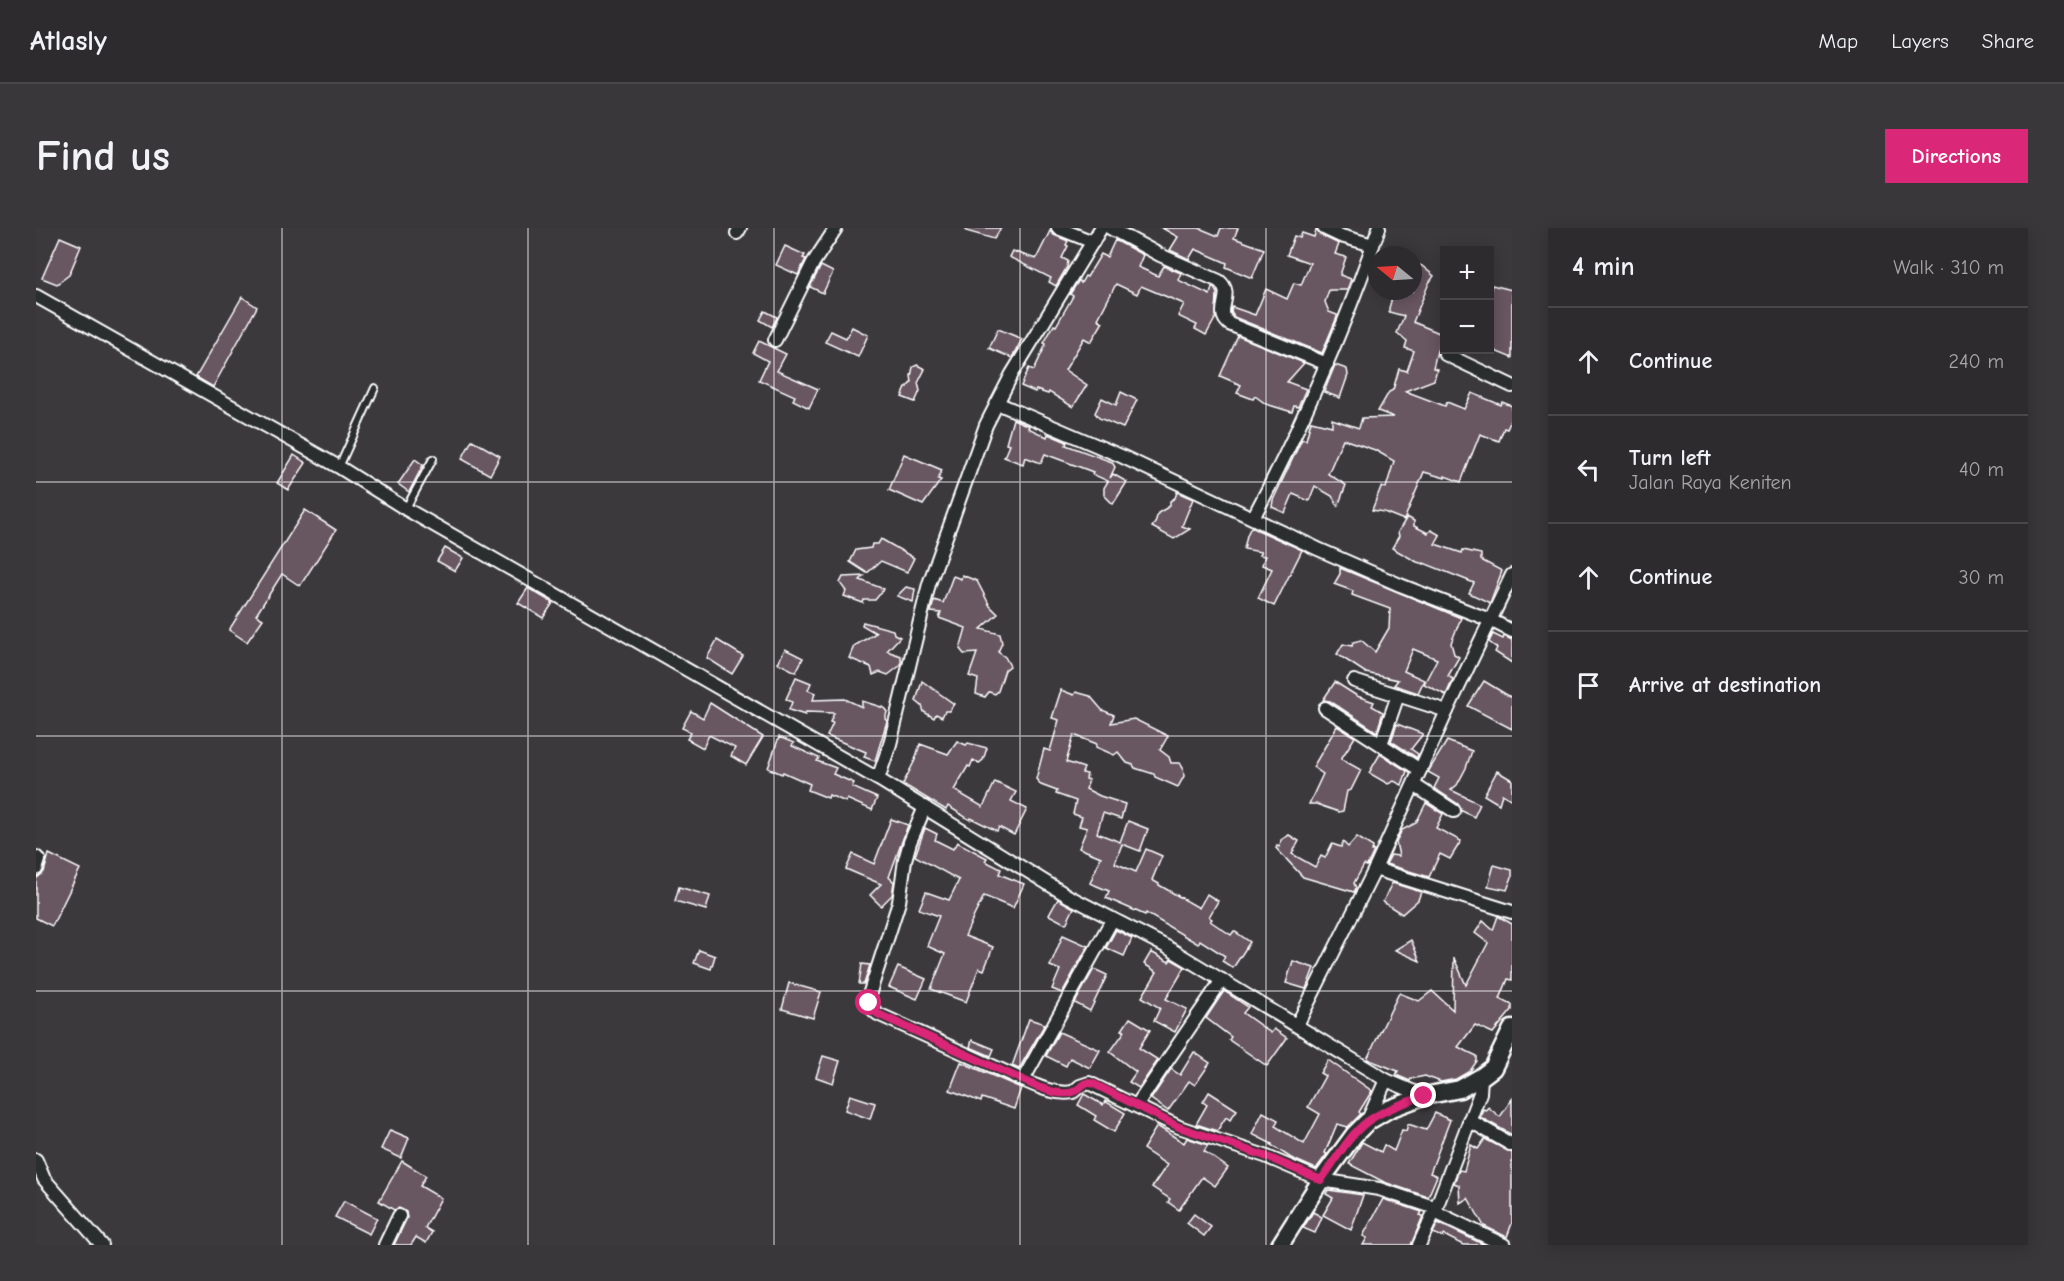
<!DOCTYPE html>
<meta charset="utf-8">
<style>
:root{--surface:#2d2b2e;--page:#39373a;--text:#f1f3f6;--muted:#a7a7aa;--line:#48474a;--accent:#db2777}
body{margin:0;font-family:"Comic Neue",sans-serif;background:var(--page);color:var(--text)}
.controls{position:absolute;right:18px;top:18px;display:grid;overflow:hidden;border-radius:0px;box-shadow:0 3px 15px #0003}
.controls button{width:54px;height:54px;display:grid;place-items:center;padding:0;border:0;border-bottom:2px solid var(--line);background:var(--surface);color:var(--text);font:30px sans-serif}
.compass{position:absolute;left:1332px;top:18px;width:54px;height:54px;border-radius:50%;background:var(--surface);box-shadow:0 3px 15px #0003;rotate:288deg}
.stop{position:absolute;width:18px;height:18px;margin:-14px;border:4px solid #db2777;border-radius:50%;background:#fff}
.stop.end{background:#db2777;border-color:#fff;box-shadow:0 2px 6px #0008}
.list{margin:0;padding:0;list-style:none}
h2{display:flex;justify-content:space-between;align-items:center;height:78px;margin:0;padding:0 24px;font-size:26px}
h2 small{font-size:20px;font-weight:400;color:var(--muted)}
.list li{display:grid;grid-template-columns:39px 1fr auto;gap:18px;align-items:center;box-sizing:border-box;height:108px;padding:0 24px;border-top:2px solid var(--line)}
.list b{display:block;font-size:22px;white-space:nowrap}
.list p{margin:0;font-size:20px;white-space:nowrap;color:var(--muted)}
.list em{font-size:20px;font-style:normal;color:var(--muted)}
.icon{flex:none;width:33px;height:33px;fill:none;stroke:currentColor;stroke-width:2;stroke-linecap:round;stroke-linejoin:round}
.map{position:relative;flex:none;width:1476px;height:1017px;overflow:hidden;border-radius:0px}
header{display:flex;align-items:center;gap:36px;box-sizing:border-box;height:84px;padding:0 30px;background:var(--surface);border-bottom:2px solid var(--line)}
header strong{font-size:28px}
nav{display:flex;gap:33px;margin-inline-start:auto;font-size:21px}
.intro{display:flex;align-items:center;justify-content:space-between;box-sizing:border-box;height:144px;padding:0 36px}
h1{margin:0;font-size:42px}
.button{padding:15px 27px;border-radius:0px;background:var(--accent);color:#fff;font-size:21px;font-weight:700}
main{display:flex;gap:36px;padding:0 36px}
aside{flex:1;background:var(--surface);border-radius:0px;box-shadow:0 3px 15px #0003}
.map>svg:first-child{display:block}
</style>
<header>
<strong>Atlasly</strong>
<nav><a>Map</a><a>Layers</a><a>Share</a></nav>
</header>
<div class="intro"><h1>Find us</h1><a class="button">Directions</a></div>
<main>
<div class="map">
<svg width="1476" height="1017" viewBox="0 0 1476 1017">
<rect width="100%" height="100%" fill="#3c393d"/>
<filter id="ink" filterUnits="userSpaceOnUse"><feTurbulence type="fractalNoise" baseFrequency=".0167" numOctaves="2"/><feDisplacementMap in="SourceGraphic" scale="12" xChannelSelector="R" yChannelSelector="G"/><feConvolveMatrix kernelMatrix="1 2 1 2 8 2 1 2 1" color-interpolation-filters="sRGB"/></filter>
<g filter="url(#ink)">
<g fill="#675660" stroke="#fff" stroke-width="1.5">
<polygon points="930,0 965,0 958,11 930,3"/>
<polygon points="1126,0 1163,0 1182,8 1185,0 1202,0 1198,10 1228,21 1216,50 1190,39 1191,35 1159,21 1153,31 1134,22 1142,9"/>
<polygon points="1280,2 1284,7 1303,16 1299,26 1310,29 1304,47 1315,51 1311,62 1293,62 1289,74 1293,84 1301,87 1301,89 1286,125 1198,89 1195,84 1196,79 1219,87 1230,61 1251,71 1258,55 1265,57 1274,35 1251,27 1258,8 1264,10 1266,5 1278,9"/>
<polygon points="1014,3 1018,7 1032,13 1030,17 1032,18 1026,30 1032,33 1031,39 1020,58 1013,54 1015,50 973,29 976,23 1000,31"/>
<polygon points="24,9 45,18 33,47 21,56 6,50"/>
<polygon points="1079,12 1107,27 1102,39 1122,48 1128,38 1145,45 1142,52 1174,67 1176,59 1178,60 1181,65 1180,89 1170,107 1159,101 1161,97 1142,88 1148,76 1105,58 1101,66 1080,56 1062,91 1067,94 1055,114 1048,110 1029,142 1051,157 1037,179 1013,164 1012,166 1000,162 999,164 985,158 993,140 998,142 1010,116 1008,115 1018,97 1020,98 1037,68 1034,66 1043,52 1045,55 1049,48 1051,49 1065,26 1071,29"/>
<polygon points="749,18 769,27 767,30 770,31 762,47 740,37"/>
<polygon points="1377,35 1386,38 1398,48 1393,55 1377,94 1408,107 1401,123 1397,140 1401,141 1398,152 1369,163 1409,178 1411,174 1428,181 1436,165 1465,177 1466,174 1476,178 1476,190 1471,201 1468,200 1463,213 1444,206 1425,254 1409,248 1409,250 1388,244 1368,292 1348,284 1336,282 1345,259 1350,260 1358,233 1339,222 1307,211 1292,246 1310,257 1302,278 1296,268 1279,258 1273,273 1257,266 1249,285 1236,279 1237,272 1266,211 1270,212 1275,193 1296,198 1296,191 1323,200 1326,190 1358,189 1342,183 1353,164 1357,162 1363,141 1371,143 1378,123 1369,120 1371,113 1361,105 1368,88 1353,84 1353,80 1358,63 1377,63"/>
<polygon points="785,38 797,44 787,65 774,59"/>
<polygon points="1456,57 1476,62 1476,130 1454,121 1454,64"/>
<polygon points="206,69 221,79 177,159 160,149"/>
<polygon points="729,83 741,89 736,99 724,92"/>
<polygon points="816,99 832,107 822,129 789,114 795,103 810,110"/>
<polygon points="962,101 986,111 976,130 953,120"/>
<polygon points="1202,108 1268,135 1251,154 1270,161 1262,179 1258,178 1256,184 1230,176 1219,168 1217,171 1201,165 1205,157 1184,148"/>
<polygon points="723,113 750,126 741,143 782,161 773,180 757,172 759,168 723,152 732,133 717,125"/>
<polygon points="881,137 889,141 882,155 884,163 879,174 866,169 870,160 876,154 875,148 877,139"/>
<polygon points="1299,137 1311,141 1312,147 1304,170 1288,164"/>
<polygon points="1085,164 1101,172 1087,200 1063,190 1059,185 1066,170 1080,177"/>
<polygon points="977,191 993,198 992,200 1011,209 1012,206 1031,214 1030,217 1076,234 1079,239 1074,250 1077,246 1091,254 1077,276 1068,267 1068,260 1072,253 1056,246 1057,244 1009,226 1005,235 989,229 987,236 968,229 973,217 970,216"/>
<polygon points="436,212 464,228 454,247 426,231"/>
<polygon points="868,226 906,242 902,251 905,252 887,277 853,262"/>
<polygon points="258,227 270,235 252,262 241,255"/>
<polygon points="379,231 387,237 373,264 362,256"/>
<polygon points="1141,264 1157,271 1146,298 1154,301 1138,311 1116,299 1119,295 1122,285 1134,278 1134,273 1139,270"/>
<polygon points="269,282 300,302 264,358 246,346 220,387 227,391 211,414 193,402"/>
<polygon points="1371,289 1378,293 1378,298 1392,305 1395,302 1404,307 1399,316 1426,325 1427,322 1445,326 1445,332 1466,343 1454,375 1433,365 1438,355 1388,335 1388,336 1381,334 1356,320 1363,308 1362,304"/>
<polygon points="1215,299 1266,322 1238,378 1222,370 1236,341 1226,337 1229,328 1223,327 1225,324 1208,321 1211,307"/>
<polygon points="845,311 878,330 871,344 845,333 831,345 814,334 820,322 835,320 836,316 842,316"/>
<polygon points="409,320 427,330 419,343 401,333"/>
<polygon points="1304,340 1425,390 1415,415 1418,426 1423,429 1412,448 1417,451 1410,467 1388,456 1401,431 1377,421 1368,443 1388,452 1382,465 1358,457 1362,452 1330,445 1301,426 1307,416 1316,418 1317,414 1325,412 1339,424 1353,400 1354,381 1316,367 1317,363 1298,356 1304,346"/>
<polygon points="926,347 941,353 954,378 962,386 945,401 964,406 966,415 962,424 969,429 974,438 969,442 962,463 959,466 953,464 949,469 940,466 942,451 933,448 941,425 928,426 924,421 930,400 903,390 905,385 895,384 898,372 907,375 917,348 925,351"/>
<polygon points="828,348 824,352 848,361 839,372 828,372 827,375 808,368 810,363 804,355 807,349"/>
<polygon points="870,359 879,361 877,374 861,368"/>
<polygon points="492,360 517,375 507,390 482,375"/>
<polygon points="827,394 857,402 858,406 864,409 851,423 865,428 865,437 852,447 844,444 837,447 835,439 813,430 818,418 840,405 826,397"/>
<polygon points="1457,406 1467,411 1468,408 1476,412 1476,435 1459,424 1461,420 1453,414"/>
<polygon points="681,412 707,428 696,446 671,430"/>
<polygon points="749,421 767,430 760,444 742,435"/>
<polygon points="760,449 775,455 772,462 779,465 777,472 809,471 826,479 826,473 848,480 851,484 849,491 851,493 839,533 828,529 830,524 791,508 797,495 794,494 798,485 770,484 769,487 753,482 756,474 750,471"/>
<polygon points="886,453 918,476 913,483 909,483 906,489 900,486 898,490 888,484 886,478 880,473"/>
<polygon points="1448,453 1476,470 1476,501 1432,478"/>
<polygon points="1299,454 1321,468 1338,474 1336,478 1347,484 1341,504 1294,473 1287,472"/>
<polygon points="1025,462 1038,467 1040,464 1054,468 1066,482 1078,487 1075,495 1098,491 1132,508 1124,522 1133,529 1135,535 1144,535 1147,540 1148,548 1142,559 1119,549 1118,546 1099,540 1097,537 1091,535 1082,524 1078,527 1060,519 1061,516 1038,507 1030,534 1048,540 1046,545 1051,546 1050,551 1053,552 1050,561 1064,568 1089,576 1085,591 1067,585 1061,605 1084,614 1092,593 1112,601 1104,623 1086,616 1079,635 1100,644 1110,621 1126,628 1116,652 1123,656 1123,657 1163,680 1171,666 1182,673 1173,689 1176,691 1174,693 1195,707 1198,703 1214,714 1197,740 1186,733 1189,728 1164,712 1162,716 1110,685 1109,687 1070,670 1073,663 1054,655 1065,629 1043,620 1051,600 1043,598 1046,589 1037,586 1040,573 1020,566 1021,563 1005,557 1000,551 1008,521 1014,523 1023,492 1016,490"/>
<polygon points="674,475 727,509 710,537 695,528 699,520 673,507 667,520 651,511 655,504 646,500 655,483 667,490"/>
<polygon points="1361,496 1387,506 1375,521 1382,526 1381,530 1355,513"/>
<polygon points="1301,498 1319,509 1305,531 1325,542 1315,562 1311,563 1307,583 1303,584 1280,576 1273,576 1287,546 1277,539"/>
<polygon points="743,509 758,515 756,518 783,530 781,533 800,540 797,546 818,555 816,559 841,570 836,582 811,571 810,574 793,567 792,570 772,562 774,556 747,544 746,546 732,540"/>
<polygon points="921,513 930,517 932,515 951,520 947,532 943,535 937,532 934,539 932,538 918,562 947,579 959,554 980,564 975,573 991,581 978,607 963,599 961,603 935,590 934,592 912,578 910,582 867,556 879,532 884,516 912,526"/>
<polygon points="1411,513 1436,523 1430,540 1421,557 1415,562 1444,576 1438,589 1426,583 1422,576 1398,560 1403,550 1392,544"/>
<polygon points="1344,526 1371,543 1366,557 1358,553 1352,556 1333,545"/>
<polygon points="1461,543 1476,552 1476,572 1466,566 1463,576 1448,567"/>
<polygon points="1390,575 1407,586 1400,600 1425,613 1414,631 1404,626 1393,649 1350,636 1355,627 1363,628 1360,614 1366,602 1380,595"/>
<polygon points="855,591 872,597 853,649 858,654 856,667 845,678 834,667 845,656 810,641 817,626 838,636"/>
<polygon points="889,600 901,606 899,612 917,621 921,614 951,630 949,633 965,641 963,646 988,656 977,680 948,668 938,688 929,708 957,719 948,742 943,740 930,774 895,761 909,726 891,718 903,688 883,681 890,664 913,672 923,652 879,628"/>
<polygon points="1253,607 1263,613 1256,626 1279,639 1285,628 1289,630 1296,616 1305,619 1307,614 1312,619 1321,609 1337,619 1336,623 1338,623 1331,638 1328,637 1318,655 1320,660 1318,664 1267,649 1240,620 1241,618 1244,619 1245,612"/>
<polygon points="13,626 44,641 16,698 0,690 0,651 8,644"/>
<polygon points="1458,637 1476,642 1476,649 1471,662 1452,658"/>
<polygon points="1356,655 1385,664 1382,672 1366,686 1347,674"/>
<polygon points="643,659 674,668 670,682 639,673"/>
<polygon points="1022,671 1038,680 1030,696 1013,687"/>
<polygon points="1462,688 1476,696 1476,752 1472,751 1464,771 1476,777 1476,782 1457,805 1439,797 1422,819 1441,828 1441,833 1434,843 1420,851 1405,854 1389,848 1375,851 1374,853 1360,847 1362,843 1331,831 1363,765 1383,773 1396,763 1417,782 1418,730 1430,757 1452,715 1439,705 1447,693 1457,702"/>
<polygon points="1080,702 1096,710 1088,728 1070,720"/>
<polygon points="1027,707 1052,718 1026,765 1016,761 1024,742 1014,738"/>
<polygon points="1375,712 1384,733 1359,722"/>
<polygon points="663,722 679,728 675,741 658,735"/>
<polygon points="1115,724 1133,734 1135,731 1149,739 1130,771 1151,781 1139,804 1118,793 1124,780 1106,769 1121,744 1108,736"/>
<polygon points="1257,733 1278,740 1270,761 1250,755"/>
<polygon points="826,736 834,737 828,756 823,756"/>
<polygon points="862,739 890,751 881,771 853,759"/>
<polygon points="1058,741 1071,747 1054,783 1039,775"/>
<polygon points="753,755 785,764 777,790 746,781"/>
<polygon points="1188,763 1212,779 1207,785 1235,805 1238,801 1251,810 1231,838 1193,812 1195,809 1170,790"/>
<polygon points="1094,790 1114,802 1103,820 1122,832 1103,860 1093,854 1100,844 1074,824 1089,803 1086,802"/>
<polygon points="993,791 1009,796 983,841 976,838"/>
<polygon points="1023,804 1064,822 1054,840 1034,830 1030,838 1010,828"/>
<polygon points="936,812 958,821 955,828 934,819"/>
<polygon points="1158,824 1174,835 1159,857 1153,853 1132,883 1115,871 1135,841 1144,847"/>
<polygon points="787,828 804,833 797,855 780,849"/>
<polygon points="1292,832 1336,863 1323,884 1325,886 1312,899 1301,896 1289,925 1291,926 1280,941 1255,930 1235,917 1236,916 1216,906 1227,884 1242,892 1239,898 1268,916 1284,886 1272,879 1289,848 1284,845"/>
<polygon points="925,834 985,860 978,881 946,870 945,874 914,862"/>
<polygon points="1173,864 1201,882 1194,892 1190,889 1181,903 1160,896 1171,877 1167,874"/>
<polygon points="1048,866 1067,877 1069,873 1089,885 1078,904 1058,892 1060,888 1042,877"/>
<polygon points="814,867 839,875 834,891 809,882"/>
<polygon points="1476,871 1476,907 1444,889 1447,881 1450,882 1452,879 1464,889"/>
<polygon points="1399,885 1414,892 1394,945 1401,948 1392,969 1348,954 1313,936 1326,914 1345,924 1348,917 1358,923 1366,902 1370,903 1372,896 1390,902"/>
<polygon points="1121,898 1148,915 1151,910 1172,917 1168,923 1192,940 1179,958 1166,949 1143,982 1132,974 1134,971 1116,959 1131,937 1107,921"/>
<polygon points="354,902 373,910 365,930 345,921"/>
<polygon points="1449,911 1476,925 1476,995 1471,1009 1448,998 1432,970 1424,975 1423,957 1418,955 1423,942 1428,943 1435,917 1442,921"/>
<polygon points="366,933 390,948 384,958 405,970 389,1000 396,1004 390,1015 380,1009 375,1017 358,1017 371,990 370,984 363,980 358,982 343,973"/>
<polygon points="1292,962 1327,967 1315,1002 1287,987 1297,970 1290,966"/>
<polygon points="1347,971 1386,984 1384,987 1387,988 1375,1017 1327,1017 1331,1010 1327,1008"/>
<polygon points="308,973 341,990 333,1006 299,989"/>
<polygon points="1277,984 1286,989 1279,1005 1267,1000"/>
<polygon points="1158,986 1175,999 1168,1008 1151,995"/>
<polygon points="1402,995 1449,1017 1427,1017 1408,1007 1407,1009 1397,1005"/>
</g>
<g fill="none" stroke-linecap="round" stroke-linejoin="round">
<g stroke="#fff" stroke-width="10">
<g id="lane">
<polyline points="303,239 339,160"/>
<polyline points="370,280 397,231"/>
</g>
</g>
<g stroke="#fff" stroke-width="16">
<g id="street">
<polyline points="1022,0 1057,14"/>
<path d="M1074 0 1124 27 1183 53C1200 67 1177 82 1193 96L1291 136"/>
<polyline points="1288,0 1305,8 1337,17"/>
<polyline points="701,5 704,0"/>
<polyline points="0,68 303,239 370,281 842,551 1032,668 1131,719 1350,852 1388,868"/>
<polyline points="739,112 777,35 800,0"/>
<polyline points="1409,126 1476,158"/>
<polyline points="961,175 1085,228 1282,321 1364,357 1454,392 1476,403"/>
<path d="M1217 290C1267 196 1308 100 1343 0"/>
<polyline points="1318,453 1411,483"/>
<polyline points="1289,480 1384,542"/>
<polyline points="1345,516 1362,467"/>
<polyline points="842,551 854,516 893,356 950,197 976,146 1065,0"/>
<polyline points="1378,557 1418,583"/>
<path d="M889 579 874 614 869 632 863 674 834 764C833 774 833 780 842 786L987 852"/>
<polyline points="0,629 3,632 0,641"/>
<polyline points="1339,641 1411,483 1476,347"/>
<path d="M1076 692 987 852C1003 859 1019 867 1037 864L1044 858 1053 855 1143 899 1229 928 1285 952 1343 961 1400 980 1383 1017"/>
<polyline points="1261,797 1339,641 1476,684"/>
<polyline points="1445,849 1444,865 1400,980 1403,986 1468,1017"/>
<polyline points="1101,877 1186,752"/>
<polyline points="1433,892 1476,917"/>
<polyline points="1331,894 1350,852"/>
<polyline points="0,932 8,951 66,1017"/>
<polyline points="349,1017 363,988"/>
</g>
</g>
<g stroke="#fff" stroke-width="21">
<polyline id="secondary" points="1244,1017 1285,952 1318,907 1331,894 1353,881 1388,868 1424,861 1445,849 1457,840 1476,801"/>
</g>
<use href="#lane" stroke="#2a2d2e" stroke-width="6"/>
<use href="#street" stroke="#2a2d2e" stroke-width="12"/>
<use href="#secondary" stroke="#2a2d2e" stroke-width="16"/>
</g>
</g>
<g fill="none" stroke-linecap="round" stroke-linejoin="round" filter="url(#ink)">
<path stroke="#db2777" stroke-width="8" d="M833 775 836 782 842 786 1002 859C1012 862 1026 868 1037 864 1045 861 1047 852 1058 856L1143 899 1229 928 1285 952C1299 933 1313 907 1332 893 1349 881 1369 875 1388 868"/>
</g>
<path fill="none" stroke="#fff" stroke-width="1.5" stroke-opacity="0.55" d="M246 0V1017M492 0V1017M738 0V1017M984 0V1017M1230 0V1017M0 254H1476M0 508H1476M0 763H1476"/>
</svg>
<div class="controls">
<button>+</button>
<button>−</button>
</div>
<svg class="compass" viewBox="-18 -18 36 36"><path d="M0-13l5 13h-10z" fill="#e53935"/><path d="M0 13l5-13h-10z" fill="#a7a7aa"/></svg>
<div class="stop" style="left:833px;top:775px"></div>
<div class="stop end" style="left:1388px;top:868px"></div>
</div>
<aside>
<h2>4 min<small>Walk · 310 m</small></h2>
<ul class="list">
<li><svg class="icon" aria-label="ahead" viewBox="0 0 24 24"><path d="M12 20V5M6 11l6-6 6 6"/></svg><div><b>Continue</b></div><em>240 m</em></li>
<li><svg class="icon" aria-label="left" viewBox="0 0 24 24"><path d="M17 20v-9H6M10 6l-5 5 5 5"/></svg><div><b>Turn left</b><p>Jalan Raya Keniten</p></div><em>40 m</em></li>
<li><svg class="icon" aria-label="ahead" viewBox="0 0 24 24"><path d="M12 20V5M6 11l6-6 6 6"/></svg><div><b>Continue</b></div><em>30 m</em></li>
<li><svg class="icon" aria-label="arrive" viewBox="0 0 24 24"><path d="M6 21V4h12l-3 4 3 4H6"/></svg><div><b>Arrive at destination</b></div></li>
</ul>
</aside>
</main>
